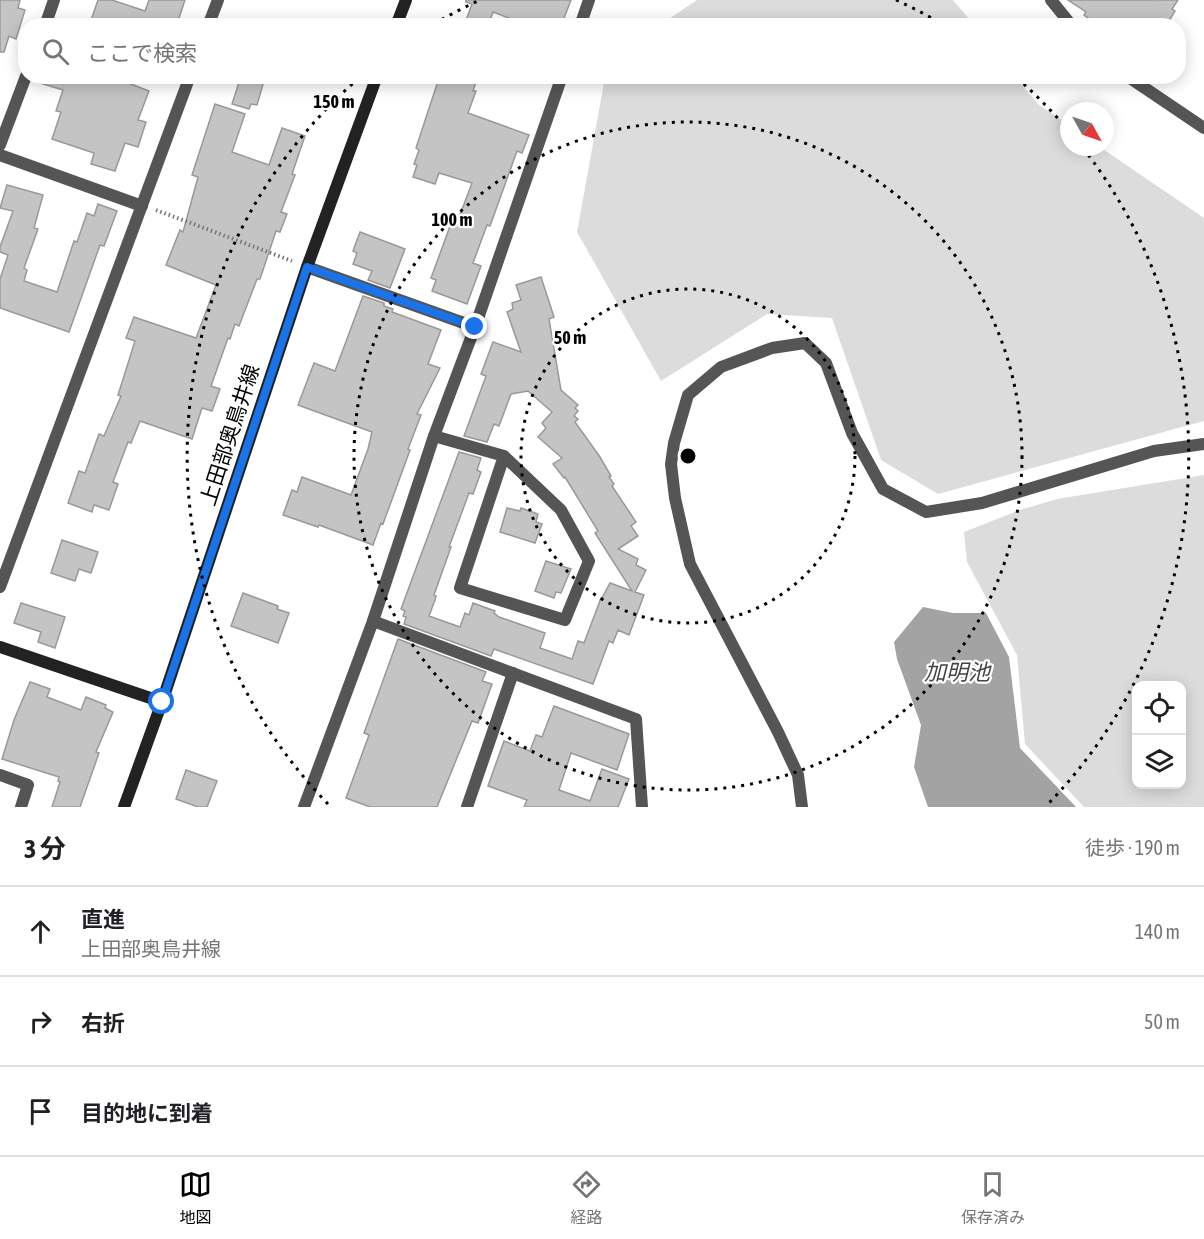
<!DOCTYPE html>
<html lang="ja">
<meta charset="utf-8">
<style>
:root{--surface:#fff;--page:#f2f2f2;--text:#202124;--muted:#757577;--line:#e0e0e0;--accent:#000}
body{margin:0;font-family:"Asap Condensed","Noto Sans JP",sans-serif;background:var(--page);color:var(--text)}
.controls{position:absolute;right:18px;bottom:18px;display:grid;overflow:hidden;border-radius:12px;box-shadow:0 3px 15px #0003}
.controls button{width:54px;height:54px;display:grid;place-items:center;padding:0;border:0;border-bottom:2px solid var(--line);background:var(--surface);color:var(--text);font:30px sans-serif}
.compass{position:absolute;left:1060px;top:102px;width:54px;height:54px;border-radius:50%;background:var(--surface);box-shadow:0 3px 15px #0003;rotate:130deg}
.stop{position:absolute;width:18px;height:18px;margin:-14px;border:4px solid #1a73e8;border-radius:50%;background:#fff}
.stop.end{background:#1a73e8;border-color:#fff;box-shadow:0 2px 6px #0008}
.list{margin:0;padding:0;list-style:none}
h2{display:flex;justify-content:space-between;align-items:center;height:78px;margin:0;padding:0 24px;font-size:26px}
h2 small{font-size:20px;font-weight:400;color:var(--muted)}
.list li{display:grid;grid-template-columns:39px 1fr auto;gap:18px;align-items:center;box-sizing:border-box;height:90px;padding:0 24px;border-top:2px solid var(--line)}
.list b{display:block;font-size:22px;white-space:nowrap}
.list p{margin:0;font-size:20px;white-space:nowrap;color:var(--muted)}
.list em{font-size:20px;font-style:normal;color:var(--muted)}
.icon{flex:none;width:33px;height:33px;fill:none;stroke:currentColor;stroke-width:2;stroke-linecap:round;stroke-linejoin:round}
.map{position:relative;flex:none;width:1204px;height:807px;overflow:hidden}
.search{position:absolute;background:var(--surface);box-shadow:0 3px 15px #0003;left:18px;right:18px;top:18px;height:66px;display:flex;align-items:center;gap:15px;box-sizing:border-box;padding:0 21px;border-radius:24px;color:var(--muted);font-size:22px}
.sheet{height:348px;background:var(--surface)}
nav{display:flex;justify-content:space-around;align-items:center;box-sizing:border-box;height:84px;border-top:2px solid var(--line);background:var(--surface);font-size:16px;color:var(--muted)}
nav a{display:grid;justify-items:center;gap:3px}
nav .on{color:var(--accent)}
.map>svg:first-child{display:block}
</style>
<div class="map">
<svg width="1204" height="807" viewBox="0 0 1204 807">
<rect width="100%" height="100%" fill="#fff"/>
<g fill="#dcdcdc" fill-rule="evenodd">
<polygon points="697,0 953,0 974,25 660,25"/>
<polygon points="605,77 1015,77 1039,105 1069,125 1069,147 1100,147 1204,218 1204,421 938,494 881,460 832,318 767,314 661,381 577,232"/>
<path d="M1204 475V807H1084L1025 744 1017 655 967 562 964 532 1020 510 1057 499ZM1136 686H1182V784H1136Z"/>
</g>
<polygon fill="#a3a3a3" points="923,607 953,613 986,613 1009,657 1020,748 1076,807 928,807 914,767 921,725 897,659 894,642"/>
<g fill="#c4c4c4" stroke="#999" stroke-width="1.5">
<polygon points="0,0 20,0 18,8 25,10 16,39 9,36 4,52 0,52"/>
<polygon points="98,0 112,0 145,11 149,0 185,0 178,21 179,26 89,26"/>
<polygon points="466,0 571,0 561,26 530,26 493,12 488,26 464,26 472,4 466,2"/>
<polygon points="1068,0 1178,0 1172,9 1175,11 1166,26 1099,26 1084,15 1086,12"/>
<polygon points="34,76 110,76 149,91 138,120 146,122 138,147 125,143 115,171 91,164 94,153 52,139 61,112 56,111 63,90 33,81"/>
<polygon points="241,76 263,76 262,80 264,81 257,105 251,104 249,109 232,104"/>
<polygon points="452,76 478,76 473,91 476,91 468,113 529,135 522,153 517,151 490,226 487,225 473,263 481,266 467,304 432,291 436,280 431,278 453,218 458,220 472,183 439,173 435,184 413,177 417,165 414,164 419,150 416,148 439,78 450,82"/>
<polygon points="215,104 245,114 232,152 269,165 282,128 305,136 292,174 295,175 281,212 287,214 280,232 276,231 260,279 257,279 239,326 235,324 230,339 228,338 211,386 220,389 212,411 202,408 192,439 140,421 131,443 128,442 113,482 118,484 109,510 94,505 92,512 68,503 79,471 85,473 99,434 104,436 121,396 118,395 135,341 126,338 134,317 196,338 216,285 166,265 180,230 183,232 198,177 192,175"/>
<polygon points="7,185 43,195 34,228 38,229 24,268 27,270 24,281 57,292 74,241 77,242 87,213 94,216 98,204 117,211 104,246 100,245 69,332 0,308 0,279 8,255 0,252 0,247 13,211 0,208"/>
<polygon points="360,232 405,249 390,288 368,280 372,271 353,264 357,253 353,251"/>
<polygon points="541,277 554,317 549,319 561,390 578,405 575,408 578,411 574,416 578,419 575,422 600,457 611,476 609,477 614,484 612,486 636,522 631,526 638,536 618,549 638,559 636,565 646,570 635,592 644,595 629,635 618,630 613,643 609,641 593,684 494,649 491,656 404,624 406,617 403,616 405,611 401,609 459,452 481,458 477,470 481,472 473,494 469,493 449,547 451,547 434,595 436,596 435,600 429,616 460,627 465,613 469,615 473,603 495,611 494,613 499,617 545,633 540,648 572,659 578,641 584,643 601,598 602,598 610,583 632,591 595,533 598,531 565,477 564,478 553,464 562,458 538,437 546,428 542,423 552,412 528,391 511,394 499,426 494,424 487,442 464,436 486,376 481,374 493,342 521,352 507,312 513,309 512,303 521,300 516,285"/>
<polygon points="363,296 384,303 384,306 393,309 392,312 441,330 428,364 440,368 417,414 421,415 408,449 410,450 383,524 381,523 373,545 319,525 318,527 283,515 292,490 297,492 302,477 351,495 368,449 372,432 298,405 314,363 335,371"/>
<polygon points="507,508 520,511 521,508 538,514 536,522 542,524 535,543 500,532"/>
<polygon points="62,540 98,552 91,573 79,569 75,581 51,573"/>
<polygon points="546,561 571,569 561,593 556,592 554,598 535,591"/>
<polygon points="243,593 278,606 277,609 289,613 278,643 231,626"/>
<polygon points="21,603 65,617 55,648 38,642 41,632 14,623"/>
<polygon points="398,639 486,672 482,681 492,684 478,723 472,721 437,807 370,807 346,798 369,735 364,733"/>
<polygon points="30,682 50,689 47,697 81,710 86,697 106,705 105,708 113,712 96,752 99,753 80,807 52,807 60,782 58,781 59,777 2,759 14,720"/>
<polygon points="554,706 629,734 617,770 571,753 559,790 590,801 602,769 629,779 618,807 524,807 527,800 488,786 504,741 530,751 536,735 542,737"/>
<polygon points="186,770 217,781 207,807 198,807 176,799"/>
</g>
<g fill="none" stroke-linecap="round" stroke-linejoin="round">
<polyline stroke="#777" stroke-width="4" stroke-dasharray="1.5 3" stroke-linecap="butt" points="156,210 292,261"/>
<g stroke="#555" stroke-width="12">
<polyline points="1051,0 1072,26"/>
<polyline points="45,26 54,0"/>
<polyline points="208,26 218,0"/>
<polyline points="580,26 589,0"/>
<polyline points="1127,76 1204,128"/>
<polyline points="0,145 26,76"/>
<polyline points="0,155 142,206"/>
<polyline points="307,267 475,327"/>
<polyline points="434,436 504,456 561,510 589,561 565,620 460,588 504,456"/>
<polyline points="0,587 190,76"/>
<polyline points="373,621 636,719 642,807"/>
<polyline points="0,775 28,785 21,807"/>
<polyline points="304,807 373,621 434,436 475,327 562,76"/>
<polyline points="467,807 513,673"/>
<polyline points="802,807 798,775 778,732 690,564 675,498 671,464 674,443 688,395 721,367 772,348 805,343 826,363 852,433 883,489 926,512 982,503 1154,451 1204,444"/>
</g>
<g stroke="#222" stroke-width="12">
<polyline points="396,26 406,0"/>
<polyline points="0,647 162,702"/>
<polyline points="124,807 162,702 307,267 377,76"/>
</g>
</g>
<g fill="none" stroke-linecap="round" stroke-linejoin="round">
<polyline stroke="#1a73e8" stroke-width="8" points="162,702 307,267 475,327"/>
</g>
<g fill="none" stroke="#000" stroke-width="3" stroke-dasharray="3 6">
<circle cx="688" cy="456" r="167"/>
<circle cx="688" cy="456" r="334"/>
<path d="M328 804A501 501 0 0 1 359 78M434 24A501 501 0 0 1 480 0M896 0A501 501 0 0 1 942 24M1017 78A501 501 0 0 1 1069 131M1083 148A501 501 0 0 1 1048 804"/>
</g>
<g text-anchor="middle" stroke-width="4.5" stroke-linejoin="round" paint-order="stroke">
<g font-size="21" fill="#000" stroke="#fff">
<text transform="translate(230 435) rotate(-72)" y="7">上田部奥鳥井線</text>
</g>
<g font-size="22" font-style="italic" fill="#444" stroke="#fff">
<text x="957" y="680">加明池</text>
</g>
</g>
<circle cx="688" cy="456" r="9" fill="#000" stroke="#fff" stroke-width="3"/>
<g font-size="18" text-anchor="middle" font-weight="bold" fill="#000" stroke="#fff" stroke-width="4.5" stroke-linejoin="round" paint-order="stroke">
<text x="334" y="108">150 m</text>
<text x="452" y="226">100 m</text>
<text x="570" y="344">50 m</text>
</g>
</svg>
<div class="controls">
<button><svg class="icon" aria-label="locate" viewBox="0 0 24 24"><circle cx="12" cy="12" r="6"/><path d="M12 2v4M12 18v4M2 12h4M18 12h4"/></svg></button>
<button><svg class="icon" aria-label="layers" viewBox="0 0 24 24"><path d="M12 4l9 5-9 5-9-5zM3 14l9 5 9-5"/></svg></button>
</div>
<svg class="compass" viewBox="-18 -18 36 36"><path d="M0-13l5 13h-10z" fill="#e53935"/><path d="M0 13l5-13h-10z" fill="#757577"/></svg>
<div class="stop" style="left:162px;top:702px"></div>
<div class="stop end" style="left:475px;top:327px"></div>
<div class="search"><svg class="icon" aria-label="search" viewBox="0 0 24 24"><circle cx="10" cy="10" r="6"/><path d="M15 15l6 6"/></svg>ここで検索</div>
</div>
<section class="sheet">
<h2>3 分<small>徒歩 · 190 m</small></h2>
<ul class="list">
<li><svg class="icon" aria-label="ahead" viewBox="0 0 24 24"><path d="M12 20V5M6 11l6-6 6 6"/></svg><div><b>直進</b><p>上田部奥鳥井線</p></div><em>140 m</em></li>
<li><svg class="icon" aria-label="right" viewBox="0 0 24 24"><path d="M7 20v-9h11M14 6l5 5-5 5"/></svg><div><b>右折</b></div><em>50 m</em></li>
<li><svg class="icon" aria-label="arrive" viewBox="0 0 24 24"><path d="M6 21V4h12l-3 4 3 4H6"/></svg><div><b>目的地に到着</b></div></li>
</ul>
</section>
<nav>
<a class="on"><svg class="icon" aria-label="map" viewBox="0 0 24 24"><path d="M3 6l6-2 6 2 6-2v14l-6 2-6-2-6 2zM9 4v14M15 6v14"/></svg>地図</a>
<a><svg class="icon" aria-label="directions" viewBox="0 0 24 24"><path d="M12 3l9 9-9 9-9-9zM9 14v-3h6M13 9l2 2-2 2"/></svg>経路</a>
<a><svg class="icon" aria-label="saved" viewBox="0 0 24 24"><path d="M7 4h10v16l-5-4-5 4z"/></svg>保存済み</a>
</nav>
